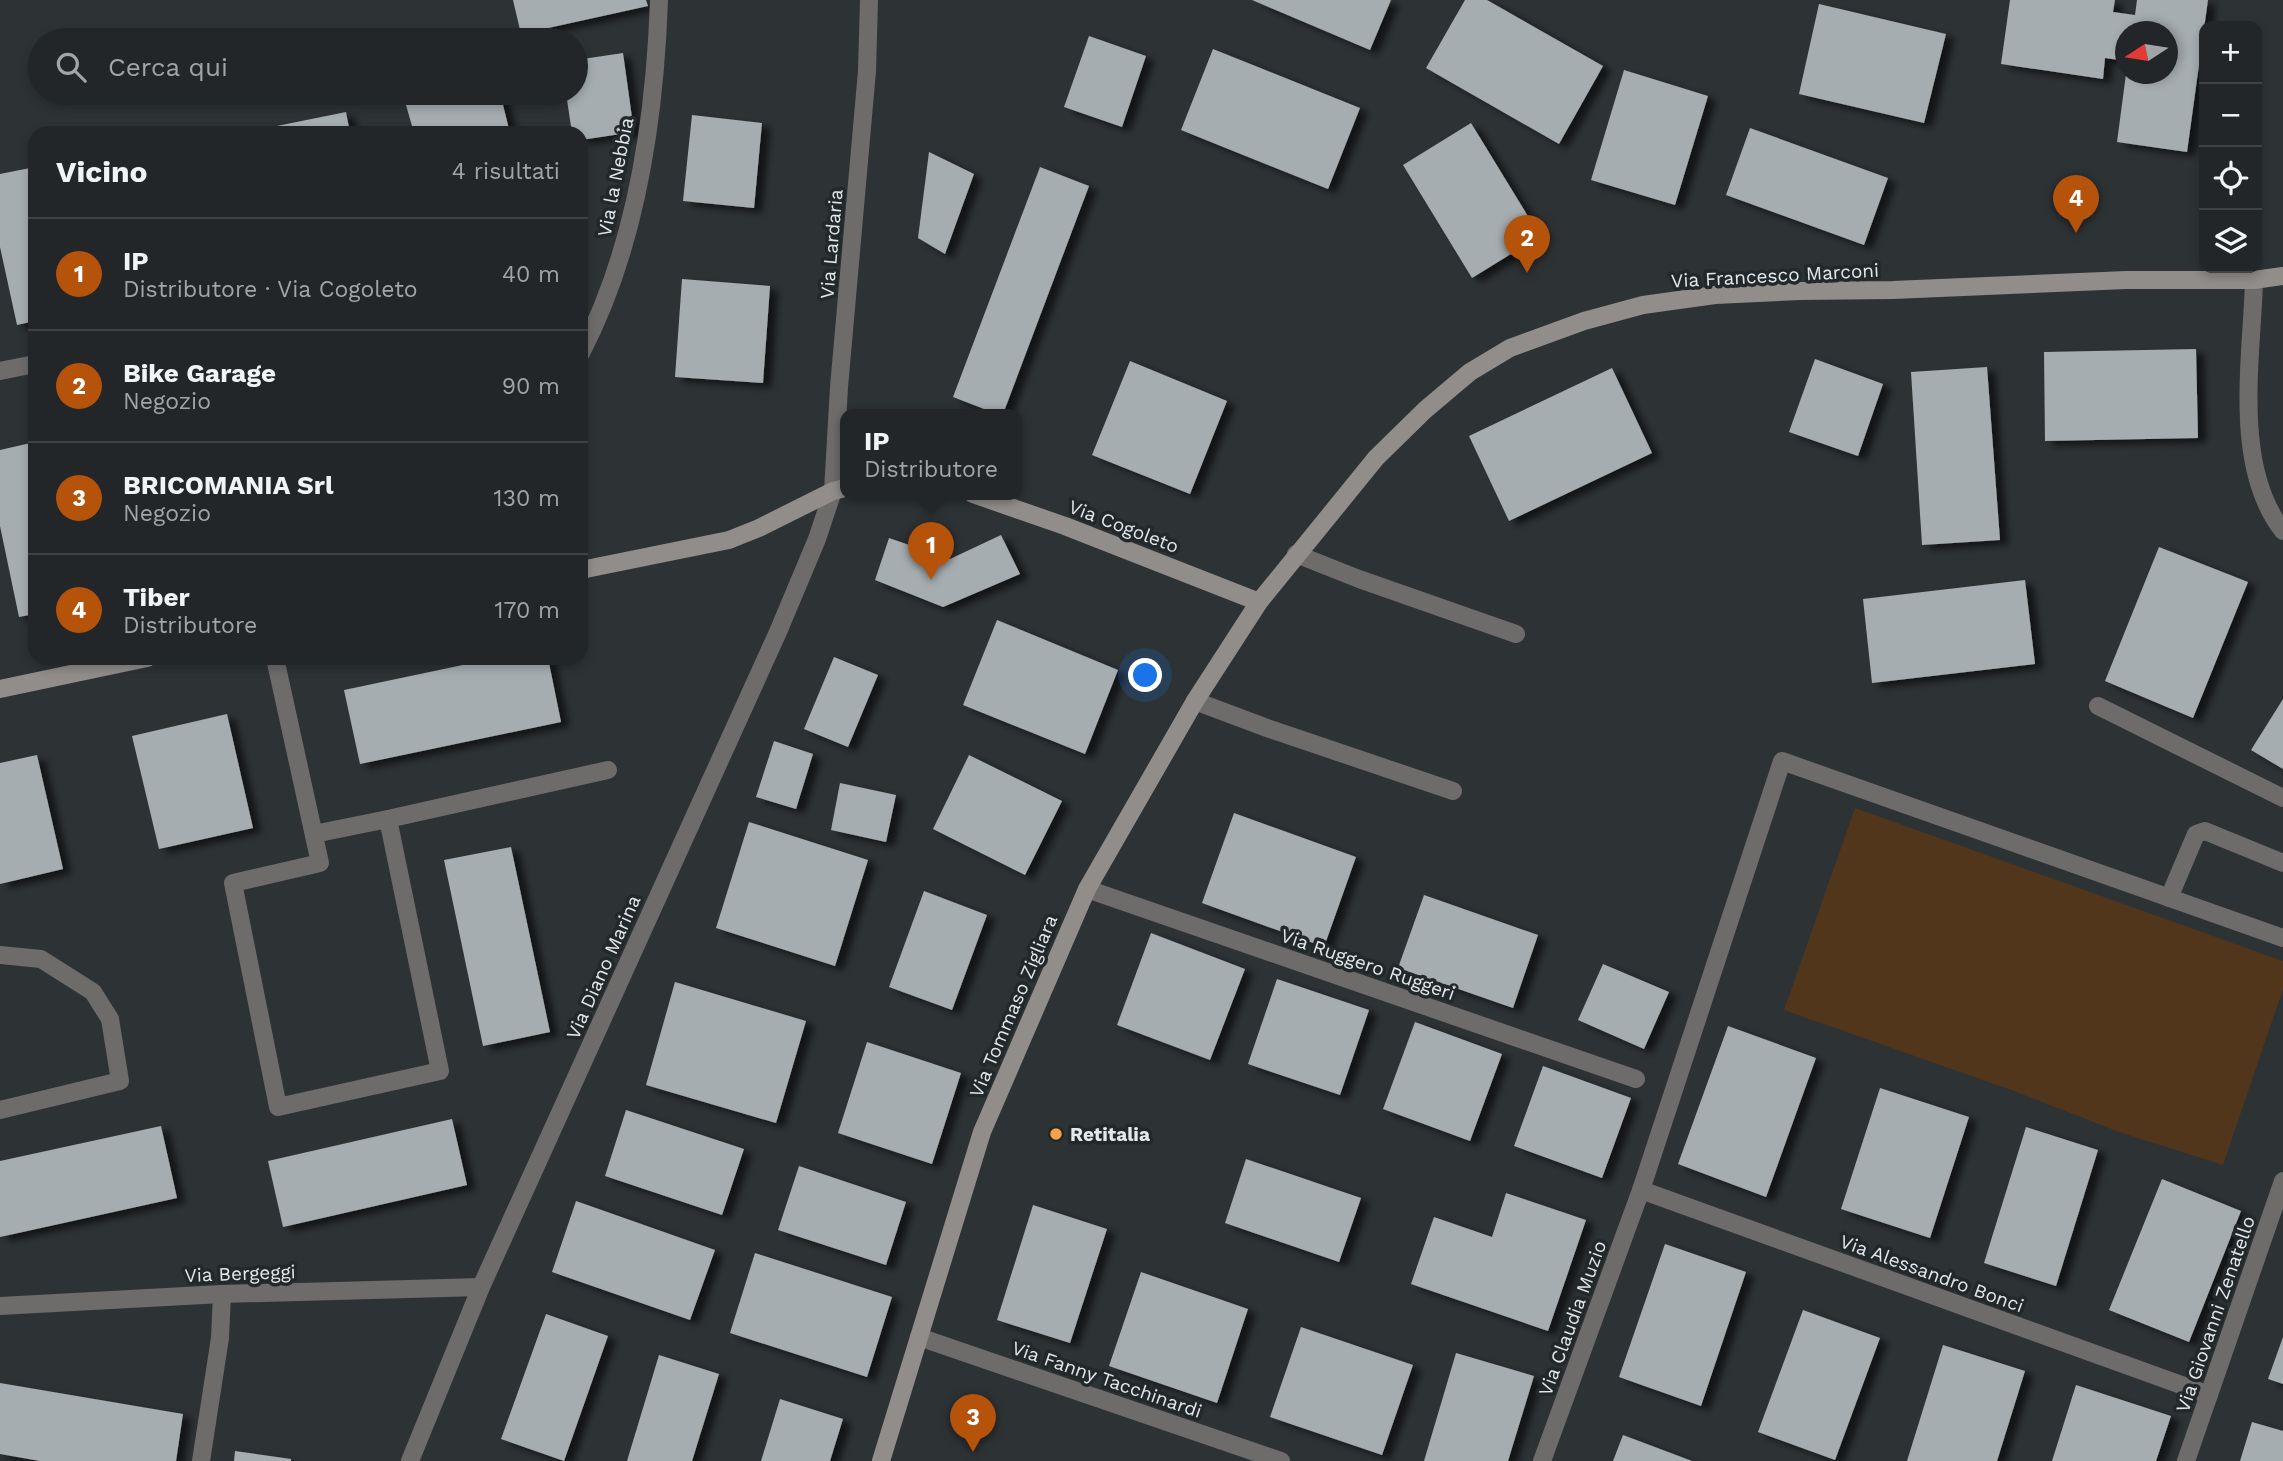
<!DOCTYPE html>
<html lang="it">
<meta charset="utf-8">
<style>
:root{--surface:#222628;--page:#2a2e30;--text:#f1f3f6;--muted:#a2a5a8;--line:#3f4345;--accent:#b45309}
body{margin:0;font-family:"Work Sans",sans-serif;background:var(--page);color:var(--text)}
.controls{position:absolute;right:21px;top:21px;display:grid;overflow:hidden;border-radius:14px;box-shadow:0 4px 10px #0003}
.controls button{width:63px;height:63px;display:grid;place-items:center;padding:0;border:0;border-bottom:2px solid var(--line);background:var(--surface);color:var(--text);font:35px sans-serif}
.compass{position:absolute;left:2115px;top:21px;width:63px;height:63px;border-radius:50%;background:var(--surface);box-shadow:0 4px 10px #0003;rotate:258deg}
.you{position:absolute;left:1146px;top:676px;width:24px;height:24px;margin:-18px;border:5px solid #fff;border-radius:50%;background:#1a73e8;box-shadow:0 0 0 10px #1a73e833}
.badge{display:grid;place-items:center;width:46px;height:46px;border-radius:50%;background:var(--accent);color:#fff;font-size:23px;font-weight:700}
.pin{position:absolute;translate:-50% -58px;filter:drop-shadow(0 2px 4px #0008)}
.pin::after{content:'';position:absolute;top:37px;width:24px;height:21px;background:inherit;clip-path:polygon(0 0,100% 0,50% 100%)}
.popup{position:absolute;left:840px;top:409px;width:182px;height:91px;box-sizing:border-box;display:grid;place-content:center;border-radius:14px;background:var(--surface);filter:drop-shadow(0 2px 5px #0005);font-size:23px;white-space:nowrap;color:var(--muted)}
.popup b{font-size:26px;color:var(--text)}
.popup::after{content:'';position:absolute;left:50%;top:100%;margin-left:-14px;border:14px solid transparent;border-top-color:var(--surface)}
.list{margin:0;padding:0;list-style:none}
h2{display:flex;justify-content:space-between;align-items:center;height:91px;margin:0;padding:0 28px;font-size:30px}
h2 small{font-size:23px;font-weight:400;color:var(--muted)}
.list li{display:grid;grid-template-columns:46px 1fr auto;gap:21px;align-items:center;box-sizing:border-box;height:112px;padding:0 28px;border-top:2px solid var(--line)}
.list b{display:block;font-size:26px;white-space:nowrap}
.list p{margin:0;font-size:23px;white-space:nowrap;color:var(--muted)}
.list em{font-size:23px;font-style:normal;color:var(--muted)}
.icon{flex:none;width:38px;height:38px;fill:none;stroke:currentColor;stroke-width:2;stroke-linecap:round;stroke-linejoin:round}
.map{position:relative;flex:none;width:2283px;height:1461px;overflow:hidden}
.search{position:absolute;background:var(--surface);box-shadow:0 4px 10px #0003;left:28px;top:28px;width:560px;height:77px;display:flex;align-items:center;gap:18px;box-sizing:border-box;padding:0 24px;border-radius:38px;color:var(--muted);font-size:26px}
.panel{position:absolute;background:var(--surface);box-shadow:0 4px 10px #0003;left:28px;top:126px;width:560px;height:539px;border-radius:21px}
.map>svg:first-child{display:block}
</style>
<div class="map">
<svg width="2283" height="1461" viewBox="0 0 2283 1461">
<defs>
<filter id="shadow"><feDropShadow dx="8" dy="4.5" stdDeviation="3.5" flood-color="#0009"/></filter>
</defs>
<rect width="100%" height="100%" fill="#2d3235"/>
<polygon fill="#51361c" points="1855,808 2283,961 2283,989 2223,1165 2119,1132 2014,1091 1784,1010"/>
<g fill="#a6adb1" filter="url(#shadow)">
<polygon points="513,0 646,0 648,6 521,34"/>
<polygon points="1252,0 1391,0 1370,50"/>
<polygon points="1465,0 1487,0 1603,66 1559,144 1426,68"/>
<polygon points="2010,0 2115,0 2113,12 2135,15 2137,0 2208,0 2187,152 2117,142 2126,74 2168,74 2168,32 2126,32 2126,61 2105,58 2103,79 2001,64"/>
<polygon points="1819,4 1946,34 1924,123 1799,94"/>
<polygon points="1089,36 1146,56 1122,127 1064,107"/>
<polygon points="1213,49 1360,108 1328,189 1181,130"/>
<polygon points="623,53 634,132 581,140 581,133 572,133 566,93 576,93 576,60"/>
<polygon points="1624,70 1708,96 1675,205 1591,180"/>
<polygon points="453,93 500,93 510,133 414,133 406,105"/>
<polygon points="346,112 350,133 263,133 262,129"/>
<polygon points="692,115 762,123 754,208 683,201"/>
<polygon points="1471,123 1540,236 1472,278 1403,165"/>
<polygon points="1750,128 1888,178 1864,245 1726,195"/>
<polygon points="929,152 974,174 945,254 918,238"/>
<polygon points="35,167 35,321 17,325 0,247 0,174"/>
<polygon points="1040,167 1089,186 1003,414 997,414 953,397"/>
<polygon points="682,279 770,286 763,383 675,377"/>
<polygon points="2196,349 2198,438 2045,441 2044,352"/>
<polygon points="1815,359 1883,384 1858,456 1789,432"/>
<polygon points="1130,361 1227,401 1190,494 1092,455"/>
<polygon points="1987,367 2000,540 1922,545 1911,372"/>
<polygon points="1612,368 1652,453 1509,521 1469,436"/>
<polygon points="35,442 35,614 19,617 0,526 0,450"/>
<polygon points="1001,535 1020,574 943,607 875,580 889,538 950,559"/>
<polygon points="2159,547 2248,582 2193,718 2105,681"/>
<polygon points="2025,580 2035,664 1872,683 1863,599"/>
<polygon points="997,620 1118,670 1085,754 963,705"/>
<polygon points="834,657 878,675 848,747 804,729"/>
<polygon points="496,658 548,658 561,722 360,764 344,690"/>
<polygon points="2283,699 2283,769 2251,750"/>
<polygon points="227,714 253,828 159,849 132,736"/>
<polygon points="774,741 813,754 796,809 756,797"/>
<polygon points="37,755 63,869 0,884 0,763"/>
<polygon points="969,755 1062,801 1025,875 933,829"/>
<polygon points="840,783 896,795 886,842 831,830"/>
<polygon points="1234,813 1356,857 1324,947 1202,903"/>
<polygon points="749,822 868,860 835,966 716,928"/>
<polygon points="511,847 550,1032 483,1046 444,860"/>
<polygon points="924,891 987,915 952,1010 889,987"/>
<polygon points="1424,895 1538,935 1513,1008 1398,968"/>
<polygon points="1151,933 1245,969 1210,1060 1117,1025"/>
<polygon points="1603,964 1669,992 1644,1049 1578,1020"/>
<polygon points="1277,979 1369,1010 1340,1095 1248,1064"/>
<polygon points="675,982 806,1021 776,1123 646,1085"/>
<polygon points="1415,1022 1502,1054 1470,1141 1383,1109"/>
<polygon points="1728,1026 1816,1058 1766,1197 1678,1164"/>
<polygon points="867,1042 961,1073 932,1164 838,1133"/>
<polygon points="1543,1066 1631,1098 1602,1178 1514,1146"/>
<polygon points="1880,1088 1969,1117 1930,1238 1841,1209"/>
<polygon points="626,1110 744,1149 722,1215 605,1176"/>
<polygon points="452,1119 467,1185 283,1227 268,1161"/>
<polygon points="161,1126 177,1198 0,1237 0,1161"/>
<polygon points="2026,1127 2098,1150 2056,1286 1984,1263"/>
<polygon points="1246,1159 1361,1198 1339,1262 1225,1223"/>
<polygon points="799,1166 906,1202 886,1265 778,1230"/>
<polygon points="2162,1179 2241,1211 2189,1342 2109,1310"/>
<polygon points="1506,1193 1586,1220 1548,1331 1411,1284 1434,1217 1492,1237"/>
<polygon points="576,1201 715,1250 690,1320 552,1272"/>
<polygon points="1033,1205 1107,1229 1070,1343 997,1320"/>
<polygon points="1665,1244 1746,1272 1701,1406 1619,1377"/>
<polygon points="755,1253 892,1297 867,1377 730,1333"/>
<polygon points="1141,1272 1248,1309 1217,1403 1109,1366"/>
<polygon points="1803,1310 1880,1338 1835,1460 1758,1432"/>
<polygon points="546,1314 608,1336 564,1461 501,1439"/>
<polygon points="1301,1327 1413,1365 1382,1455 1270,1417"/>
<polygon points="2283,1337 2283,1384 2268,1379"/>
<polygon points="1943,1345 2025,1371 1997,1461 1907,1461"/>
<polygon points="1456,1353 1534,1376 1508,1461 1424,1461"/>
<polygon points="659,1355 719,1374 692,1461 627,1461"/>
<polygon points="0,1383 183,1414 176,1461 40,1461 0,1454"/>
<polygon points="2076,1385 2171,1416 2156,1461 2052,1461"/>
<polygon points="780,1399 843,1419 830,1461 761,1461"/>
<polygon points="2252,1422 2283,1431 2283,1461 2240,1461"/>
<polygon points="1623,1435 1692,1461 1613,1461"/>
<polygon points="235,1451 291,1459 291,1461 234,1461"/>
</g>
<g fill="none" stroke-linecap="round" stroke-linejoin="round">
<g stroke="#6e6c6a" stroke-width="18">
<polyline points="1296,554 1359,579 1516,634"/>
<polyline points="275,658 320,863 233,883 278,1107 440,1071 388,819 314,834"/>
<polyline points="1195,701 1267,728 1453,791"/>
<polyline points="2098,706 2283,798"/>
<polyline points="388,819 608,770"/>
<polyline points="2169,898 2196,834 2205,831 2283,863"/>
<polyline points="0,955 41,959 93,992 110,1019 120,1081 0,1110"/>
<polyline points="201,1461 220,1338 222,1294"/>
</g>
<g stroke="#6e6c6a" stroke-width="18">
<path d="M2254 280C2252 358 2232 466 2283 531"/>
<path d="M581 353C636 248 655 118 659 0"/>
<polyline points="0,371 35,364"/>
<polyline points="1087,889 1636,1079"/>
<polyline points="1641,1190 2209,1395"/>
<polyline points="0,1306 222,1294 481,1287"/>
<polyline points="919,1337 1281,1461"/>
<polyline points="410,1461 481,1287 778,632 817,539 833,491 839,387 867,71 869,0"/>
<polyline points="1542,1461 1641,1190 1782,761 2283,938"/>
<polyline points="2186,1461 2283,1181"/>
</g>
<g stroke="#908d8a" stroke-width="18">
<polyline points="973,494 1065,526 1259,602"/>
<polyline points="581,570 729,540 759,528 833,491 845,488"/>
<polyline points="0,689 147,658"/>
<polyline points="881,1461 982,1132 1087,889 1195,701 1259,602 1376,458 1425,410 1470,372 1510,348 1584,321 1643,305 1715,295 1800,291 1893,290 2126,280 2254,280 2283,276"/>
</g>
</g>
<circle fill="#f7a149" stroke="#23282b" stroke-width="2.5" cx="1056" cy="1134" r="7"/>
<g text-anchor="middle" stroke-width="7" stroke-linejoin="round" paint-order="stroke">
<g font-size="19" fill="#e4e8ea" stroke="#23282b">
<text transform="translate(615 177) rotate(-79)" y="7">Via la Nebbia</text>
<text transform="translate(831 244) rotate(-85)" y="7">Via Lardaria</text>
<text transform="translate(1775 275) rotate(-3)" y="7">Via Francesco Marconi</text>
<text transform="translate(1124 526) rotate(21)" y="7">Via Cogoleto</text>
<text transform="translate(1368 964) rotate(19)" y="7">Via Ruggero Ruggeri</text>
<text transform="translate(603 967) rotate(-66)" y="7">Via Diano Marina</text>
<text transform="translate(1013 1006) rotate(-67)" y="7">Via Tommaso Zigliara</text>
<text transform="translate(240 1273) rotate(-2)" y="7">Via Bergeggi</text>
<text transform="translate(1932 1273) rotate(20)" y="7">Via Alessandro Bonci</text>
<text transform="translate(2215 1314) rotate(-71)" y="7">Via Giovanni Zenatello</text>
<text transform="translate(1572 1318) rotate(-70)" y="7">Via Claudia Muzio</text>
<text transform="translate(1107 1379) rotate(19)" y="7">Via Fanny Tacchinardi</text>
</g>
<g font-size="19" font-weight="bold" fill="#e4e8ea" stroke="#23282b" text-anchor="start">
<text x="1070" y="1141">Retitalia</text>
</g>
</g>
</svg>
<div class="controls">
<button>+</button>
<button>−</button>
<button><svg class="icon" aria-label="locate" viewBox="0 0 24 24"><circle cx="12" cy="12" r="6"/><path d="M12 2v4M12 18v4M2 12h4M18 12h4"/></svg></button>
<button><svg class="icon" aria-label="layers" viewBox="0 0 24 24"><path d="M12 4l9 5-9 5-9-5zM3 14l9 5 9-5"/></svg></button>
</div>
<svg class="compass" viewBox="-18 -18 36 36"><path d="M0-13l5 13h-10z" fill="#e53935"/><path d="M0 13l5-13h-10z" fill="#a2a5a8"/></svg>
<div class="you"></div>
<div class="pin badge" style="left:931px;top:580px">1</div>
<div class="popup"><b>IP</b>Distributore</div>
<div class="pin badge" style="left:1527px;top:273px">2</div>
<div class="pin badge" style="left:973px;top:1452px">3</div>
<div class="pin badge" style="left:2076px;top:233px">4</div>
<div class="search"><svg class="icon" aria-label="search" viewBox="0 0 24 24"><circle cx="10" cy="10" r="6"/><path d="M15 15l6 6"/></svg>Cerca qui</div>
<section class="panel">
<h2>Vicino<small>4 risultati</small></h2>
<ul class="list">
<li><span class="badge">1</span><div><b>IP</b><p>Distributore · Via Cogoleto</p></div><em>40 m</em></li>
<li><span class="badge">2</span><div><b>Bike Garage</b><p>Negozio</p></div><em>90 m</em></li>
<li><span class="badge">3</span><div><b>BRICOMANIA Srl</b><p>Negozio</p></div><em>130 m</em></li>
<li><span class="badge">4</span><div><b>Tiber</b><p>Distributore</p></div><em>170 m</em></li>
</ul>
</section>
</div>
